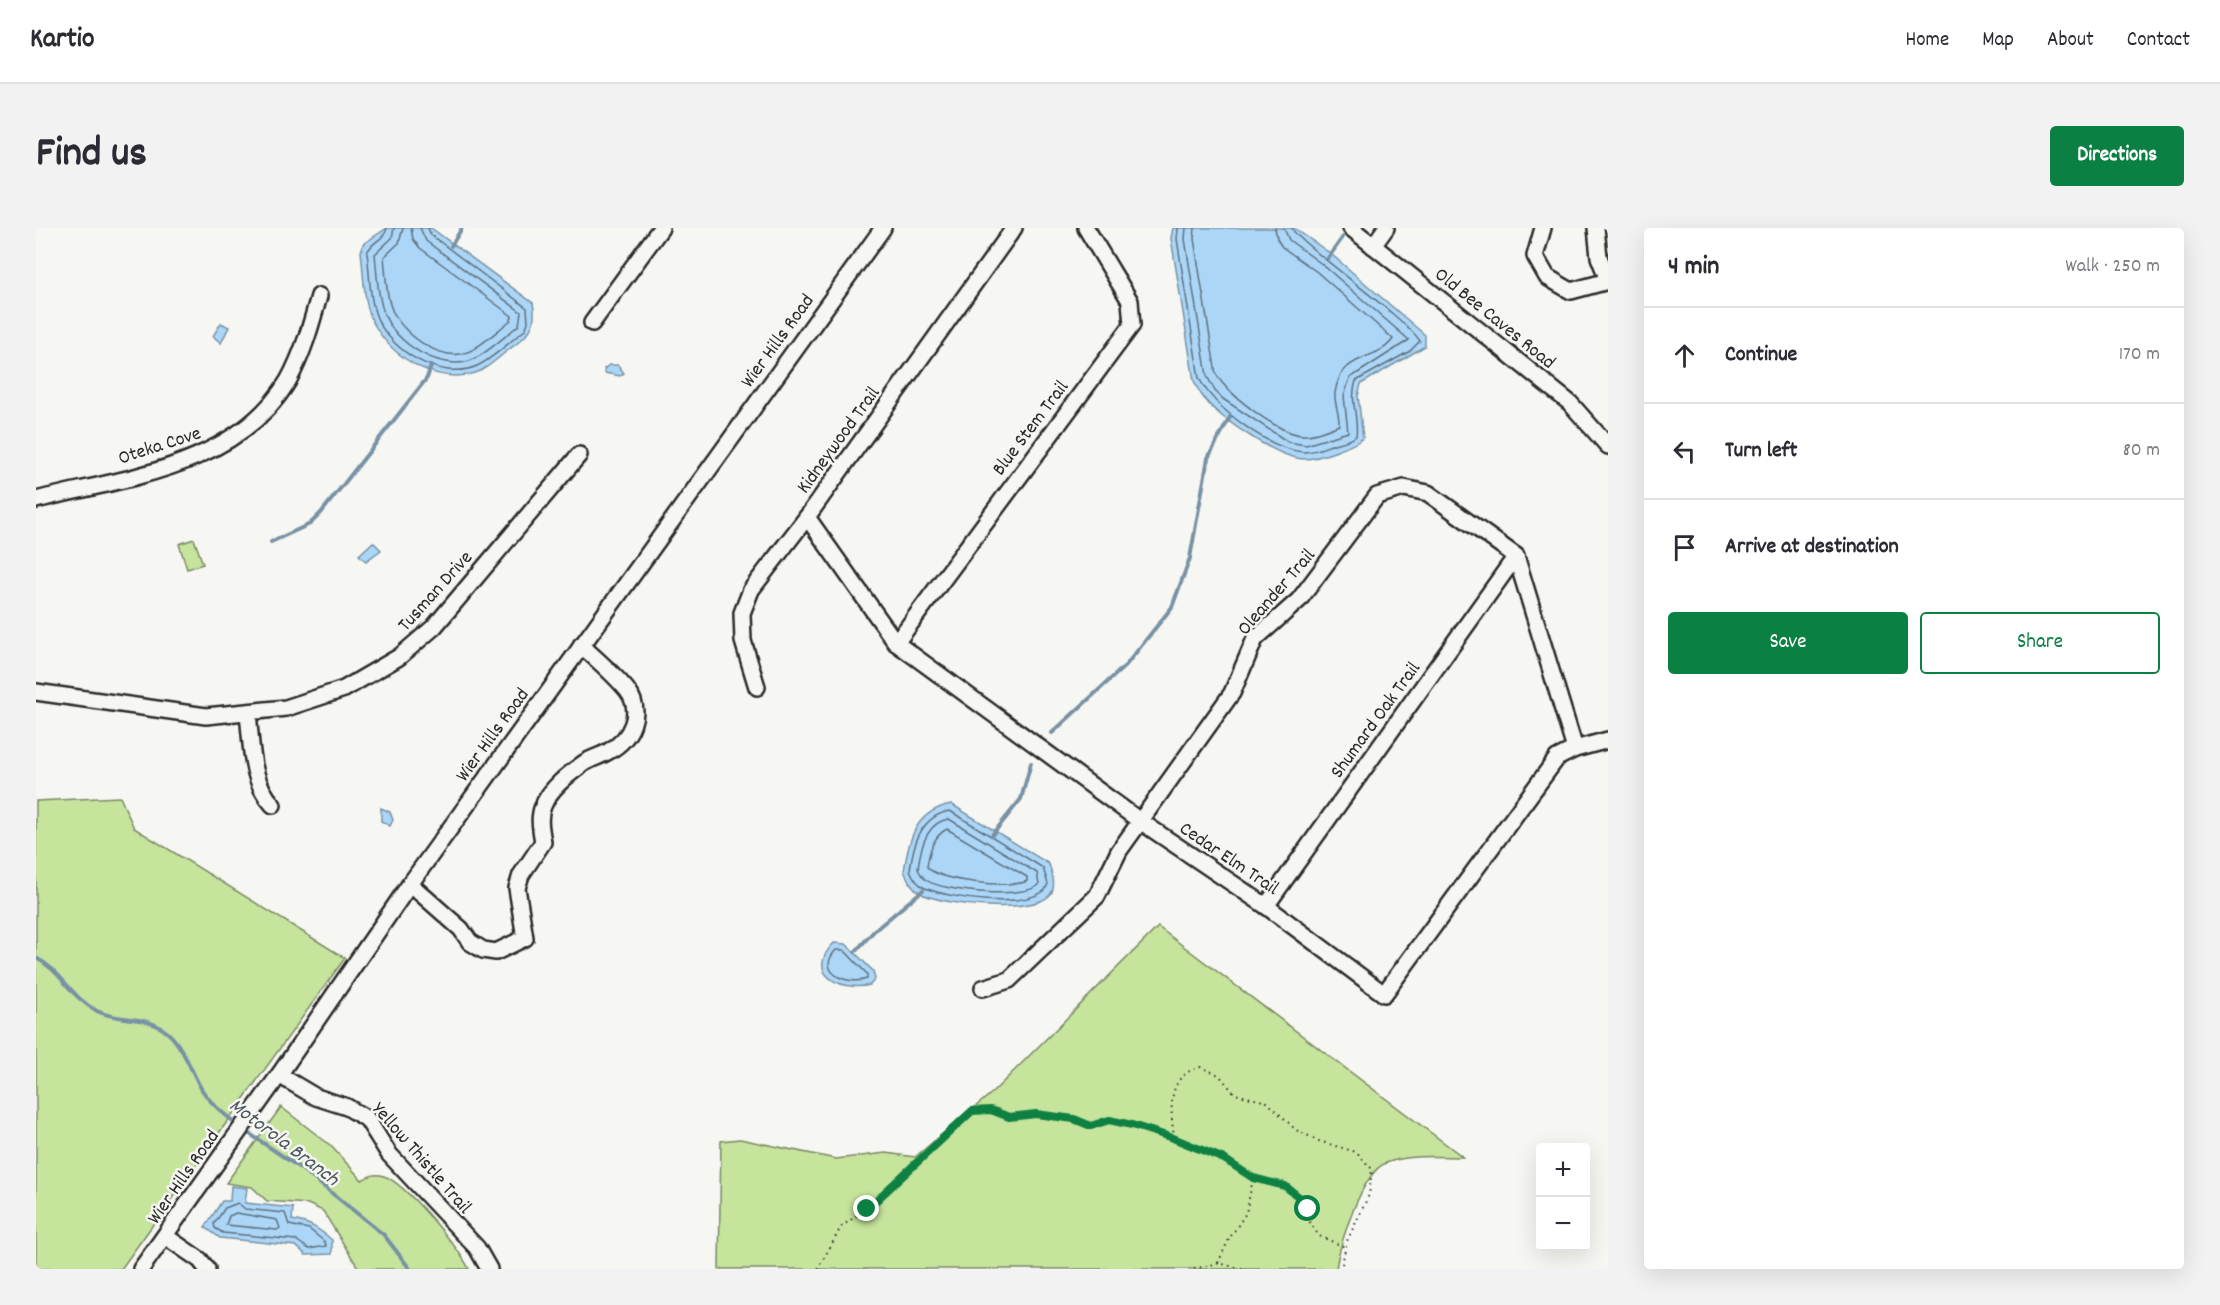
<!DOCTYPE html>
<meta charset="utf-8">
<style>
:root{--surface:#fff;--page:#f2f2f3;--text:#2b2b33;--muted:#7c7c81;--line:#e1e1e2;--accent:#0b8043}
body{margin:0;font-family:Dekko,sans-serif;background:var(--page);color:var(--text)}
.controls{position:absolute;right:18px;bottom:18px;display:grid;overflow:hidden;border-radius:6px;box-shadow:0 6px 24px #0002}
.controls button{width:54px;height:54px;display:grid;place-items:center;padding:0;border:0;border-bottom:2px solid var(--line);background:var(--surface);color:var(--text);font:30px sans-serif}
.stop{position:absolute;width:18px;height:18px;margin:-14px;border:4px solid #0b8043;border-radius:50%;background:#fff}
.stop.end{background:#0b8043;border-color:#fff;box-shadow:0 2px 6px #0008}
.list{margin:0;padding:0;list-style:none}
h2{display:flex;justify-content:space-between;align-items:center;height:78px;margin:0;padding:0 24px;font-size:26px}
h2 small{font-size:20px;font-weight:400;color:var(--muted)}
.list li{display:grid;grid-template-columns:39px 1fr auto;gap:18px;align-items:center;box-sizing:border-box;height:96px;padding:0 24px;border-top:2px solid var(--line)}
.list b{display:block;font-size:22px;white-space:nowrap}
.list em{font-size:20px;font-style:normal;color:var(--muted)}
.actions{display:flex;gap:12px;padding:18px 24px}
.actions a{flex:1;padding:14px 0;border:2px solid var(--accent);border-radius:6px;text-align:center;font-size:21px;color:var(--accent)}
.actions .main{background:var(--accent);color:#fff}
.icon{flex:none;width:33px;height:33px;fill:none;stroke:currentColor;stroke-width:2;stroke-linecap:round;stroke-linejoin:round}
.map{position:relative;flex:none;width:1572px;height:1041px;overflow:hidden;border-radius:6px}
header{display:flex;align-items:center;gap:36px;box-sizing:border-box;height:84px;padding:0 30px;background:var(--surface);border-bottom:2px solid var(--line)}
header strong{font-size:28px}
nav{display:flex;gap:33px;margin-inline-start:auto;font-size:21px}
.intro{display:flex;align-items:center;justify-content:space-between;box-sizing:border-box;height:144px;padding:0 36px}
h1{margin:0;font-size:42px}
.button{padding:15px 27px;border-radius:6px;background:var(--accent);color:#fff;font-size:21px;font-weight:700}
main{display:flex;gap:36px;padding:0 36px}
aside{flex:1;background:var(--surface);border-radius:6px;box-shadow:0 6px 24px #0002}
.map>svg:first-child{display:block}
</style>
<header>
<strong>Kartio</strong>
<nav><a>Home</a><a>Map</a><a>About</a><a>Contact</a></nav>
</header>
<div class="intro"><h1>Find us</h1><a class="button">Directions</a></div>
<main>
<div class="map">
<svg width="1572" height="1041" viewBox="0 0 1572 1041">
<rect width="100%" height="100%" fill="#f6f6f2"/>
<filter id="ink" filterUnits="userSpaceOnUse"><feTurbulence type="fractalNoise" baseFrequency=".0167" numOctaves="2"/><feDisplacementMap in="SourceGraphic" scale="12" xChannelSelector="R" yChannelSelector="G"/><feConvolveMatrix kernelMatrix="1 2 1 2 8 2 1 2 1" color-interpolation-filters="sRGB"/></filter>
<g filter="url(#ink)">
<g fill="#c6e49c" stroke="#788864" stroke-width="1.5">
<polygon points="158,311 167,336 151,341 143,316"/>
<polygon points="84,569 98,600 309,730 85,1041 0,1041 0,573"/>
<path d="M1122 699 1427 929C1401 929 1375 926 1350 935 1326 944 1303 1017 1300 1041H683L685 913 704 911 800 931 850 925 879 929 957 864Z"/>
<path d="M245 879 294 917 326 952C333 948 339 945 348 948 369 955 423 1020 433 1041H323L287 983 272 976 231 973 216 959 190 955Z"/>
</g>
<g fill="#abd6f7" stroke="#7892a5" stroke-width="1.5">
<path d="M351 0H395L497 75C502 101 490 109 471 123 462 130 452 140 442 144 402 158 357 131 338 96 327 77 328 46 325 24L327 16Z"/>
<path d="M1137 0H1258L1295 26 1389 107V118L1325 156 1322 168 1327 210C1316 219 1284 230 1270 231 1244 232 1187 192 1170 173 1165 167 1161 160 1158 153L1135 10Z"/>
<polygon points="185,95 193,99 185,115 177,108"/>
<polygon points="573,137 582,137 588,145 584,148 569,145 568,141"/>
<polygon points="337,314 345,322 330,333 323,327"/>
<path d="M915 576 1013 636C1016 646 1021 658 1014 667 996 687 906 677 884 665 876 660 871 650 868 643 873 610 879 584 915 576Z"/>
<polygon points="345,580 354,584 357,592 354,598 345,593"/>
<path d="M798 715 810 716 837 743 839 751 834 757C804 764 768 745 798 715Z"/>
<path d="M195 958 211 960 209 975 257 980 256 992C274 995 282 1000 296 1012V1026L270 1027 260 1018 184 1010 169 999 186 973H194Z"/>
</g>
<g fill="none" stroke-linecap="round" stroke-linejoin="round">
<g stroke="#5e6f7d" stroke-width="1.5">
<path d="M351 0C349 12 334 14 331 25 334 45 333 71 341 90 355 123 405 154 441 138 458 130 474 113 489 102L492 94 491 80 395 7 392 0"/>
<path d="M358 0 356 10 339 26C341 44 341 67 348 85 358 115 407 146 438 131 454 123 469 108 483 97L485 84 390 13 384 0"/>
<path d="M367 0 363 15 348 29C350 46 350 70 357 84 369 108 407 136 434 123 448 116 462 102 475 92L476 88 384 20 377 11 375 0"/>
<path d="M1142 0 1141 11 1163 150C1178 180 1233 221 1267 224 1277 225 1289 219 1298 216 1306 214 1314 213 1320 208 1323 189 1313 172 1320 153L1374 123 1384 113C1370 90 1257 11 1256 0"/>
<polyline points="1150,0 1149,11 1171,148 1179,163 1187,171 1252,214 1270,217 1312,204 1308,168 1314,150 1373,112 1287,37 1253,12 1248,0"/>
<path d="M1159 0 1158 11 1180 146C1191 166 1243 206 1267 207 1277 208 1293 201 1303 197 1304 187 1298 176 1299 165 1305 123 1342 134 1357 111L1281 44 1246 19 1241 11 1239 0"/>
<path d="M914 583 1007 640 1012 656 1009 662C986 681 916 671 889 660 882 657 877 649 874 642 877 616 885 588 914 583Z"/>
<path d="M913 591 1001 645 1003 657C987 671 908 664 890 652 886 649 884 645 882 641 884 622 890 594 913 591Z"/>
<path d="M911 601 991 649V653C976 661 901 653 891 639 893 624 897 608 911 601Z"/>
<path d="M800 722H808L831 746V751C811 758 779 744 800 722Z"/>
<polygon points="202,975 209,981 249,985 253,997 273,1001 289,1014 290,1018 273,1021 260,1012 187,1005 179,1000 178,996 189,980"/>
<polygon points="200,985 241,992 244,1000 241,1002 190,997 193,988"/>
</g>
<g stroke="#7892a5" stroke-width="4">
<polyline points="415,18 426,0"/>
<polyline points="1292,30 1307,9"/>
<polyline points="235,314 274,296 285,285 391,150 395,138"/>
<polyline points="1016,505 1090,437 1136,379 1154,330 1172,230 1194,189"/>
<polyline points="956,607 985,571 995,535"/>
<polyline points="819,724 838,703 887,662"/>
<path d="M0 730C25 742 35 770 61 783 87 796 114 784 137 810 150 825 156 845 166 862 176 877 189 887 202 897"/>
<polyline points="208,902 267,942 348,1007 374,1041"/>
</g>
<g stroke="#2b2b2b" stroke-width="20">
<g id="minor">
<polyline points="1315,0 1534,175 1572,218"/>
<polyline points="1507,0 1499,28 1511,49 1535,63 1572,53"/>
<polyline points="1560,0 1563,29 1572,52"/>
<polyline points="1337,18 1350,0"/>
<polyline points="556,95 625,0"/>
<path d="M0 272C88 250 200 239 252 153 267 126 275 97 283 68"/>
<polyline points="771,289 860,415 1104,593 1230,678 1348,766 1521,530 1539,521 1572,512"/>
<polyline points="860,415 1096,97 1094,73 1050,0"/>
<polyline points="721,459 707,413 706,385 715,362 771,289 978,0"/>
<polyline points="0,464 170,488 250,480 308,461 363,429 398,399 543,227"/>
<path d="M212 486C216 518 214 552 237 577"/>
<path d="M374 656 425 701 434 714 447 722 460 724 489 710 481 660 485 647 507 614C505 601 502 590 507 578 514 560 533 546 548 535 556 530 565 528 573 523 595 511 608 484 591 462 578 446 560 431 545 417"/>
<polyline points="1230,678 1480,328"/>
<polyline points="947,760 973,752 1061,668 1083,623 1196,465 1219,411 1263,372 1341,268 1368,260 1392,265 1480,328 1539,521"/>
<polyline points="243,847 280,869 311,879 331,891 353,926 441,1020 453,1041"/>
<polyline points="129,1008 164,1032 171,1041"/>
<polyline points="105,1041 243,847 374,656 847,0"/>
</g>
</g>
<g stroke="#2b2b2b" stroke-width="2" stroke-dasharray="1.5 4.5" stroke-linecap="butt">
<path d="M1138 910C1135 883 1129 847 1165 839L1183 847 1199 866 1231 874 1260 902 1283 913 1320 924 1336 941 1333 967 1311 1013 1305 1041"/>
<polyline points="1182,1035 1193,1011 1210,985 1217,951"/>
<polyline points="782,1041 805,999 838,975 843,968 921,899 930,887 936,883 947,881 973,889 1000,886 1038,891 1055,898 1073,892 1138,910 1188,931 1217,950 1249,958 1268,973 1273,993 1283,1008 1309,1019"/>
<polyline points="1158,1041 1182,1035 1207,1041"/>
</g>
<use href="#minor" stroke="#f6f6f2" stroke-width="15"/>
</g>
</g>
<g fill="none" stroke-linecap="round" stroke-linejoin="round" filter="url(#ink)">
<polyline stroke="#0b8043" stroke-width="8" points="831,981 936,883 955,882 973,889 1000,886 1038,891 1055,898 1073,892 1096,897 1137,910 1188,931 1217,950 1249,958 1268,973 1272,981"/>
</g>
<g text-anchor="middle" stroke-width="5" stroke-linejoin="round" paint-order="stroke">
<g font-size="20" fill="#2b2b2b" stroke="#f6f6f2">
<text transform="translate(1460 89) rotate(39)" y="7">Old Bee Caves Road</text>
<text transform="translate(740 112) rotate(-54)" y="7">Wier Hills Road</text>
<text transform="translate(993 199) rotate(-53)" y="7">Blue Stem Trail</text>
<text transform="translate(801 211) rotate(-54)" y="7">Kidneywood Trail</text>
<text transform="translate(123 216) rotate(-18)" y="7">Oteka Cove</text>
<text transform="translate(398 362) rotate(-48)" y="7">Tusman Drive</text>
<text transform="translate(1239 363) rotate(-49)" y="7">Oleander Trail</text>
<text transform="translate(1338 491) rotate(-54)" y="7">Shumard Oak Trail</text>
<text transform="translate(455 506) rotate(-54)" y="7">Wier Hills Road</text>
<text transform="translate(1194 629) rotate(34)" y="7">Cedar Elm Trail</text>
<text transform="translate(387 929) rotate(49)" y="7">Yellow Thistle Trail</text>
<text transform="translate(146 948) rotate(-55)" y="7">Wier Hills Road</text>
</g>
<g font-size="21" font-style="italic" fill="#4b565e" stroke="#f6f6f2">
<text transform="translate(249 913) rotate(37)" y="7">Motorola Branch</text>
</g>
</g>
</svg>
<div class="controls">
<button>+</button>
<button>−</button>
</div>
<div class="stop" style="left:1272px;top:981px"></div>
<div class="stop end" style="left:831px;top:981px"></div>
</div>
<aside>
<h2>4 min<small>Walk · 250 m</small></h2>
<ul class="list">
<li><svg class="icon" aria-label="ahead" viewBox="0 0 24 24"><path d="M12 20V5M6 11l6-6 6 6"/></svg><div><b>Continue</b></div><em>170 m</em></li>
<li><svg class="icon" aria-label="left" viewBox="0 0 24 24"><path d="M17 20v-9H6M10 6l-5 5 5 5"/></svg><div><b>Turn left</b></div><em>80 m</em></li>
<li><svg class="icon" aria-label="arrive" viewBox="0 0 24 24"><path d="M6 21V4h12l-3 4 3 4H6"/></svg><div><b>Arrive at destination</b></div></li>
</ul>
<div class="actions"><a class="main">Save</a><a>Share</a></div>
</aside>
</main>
